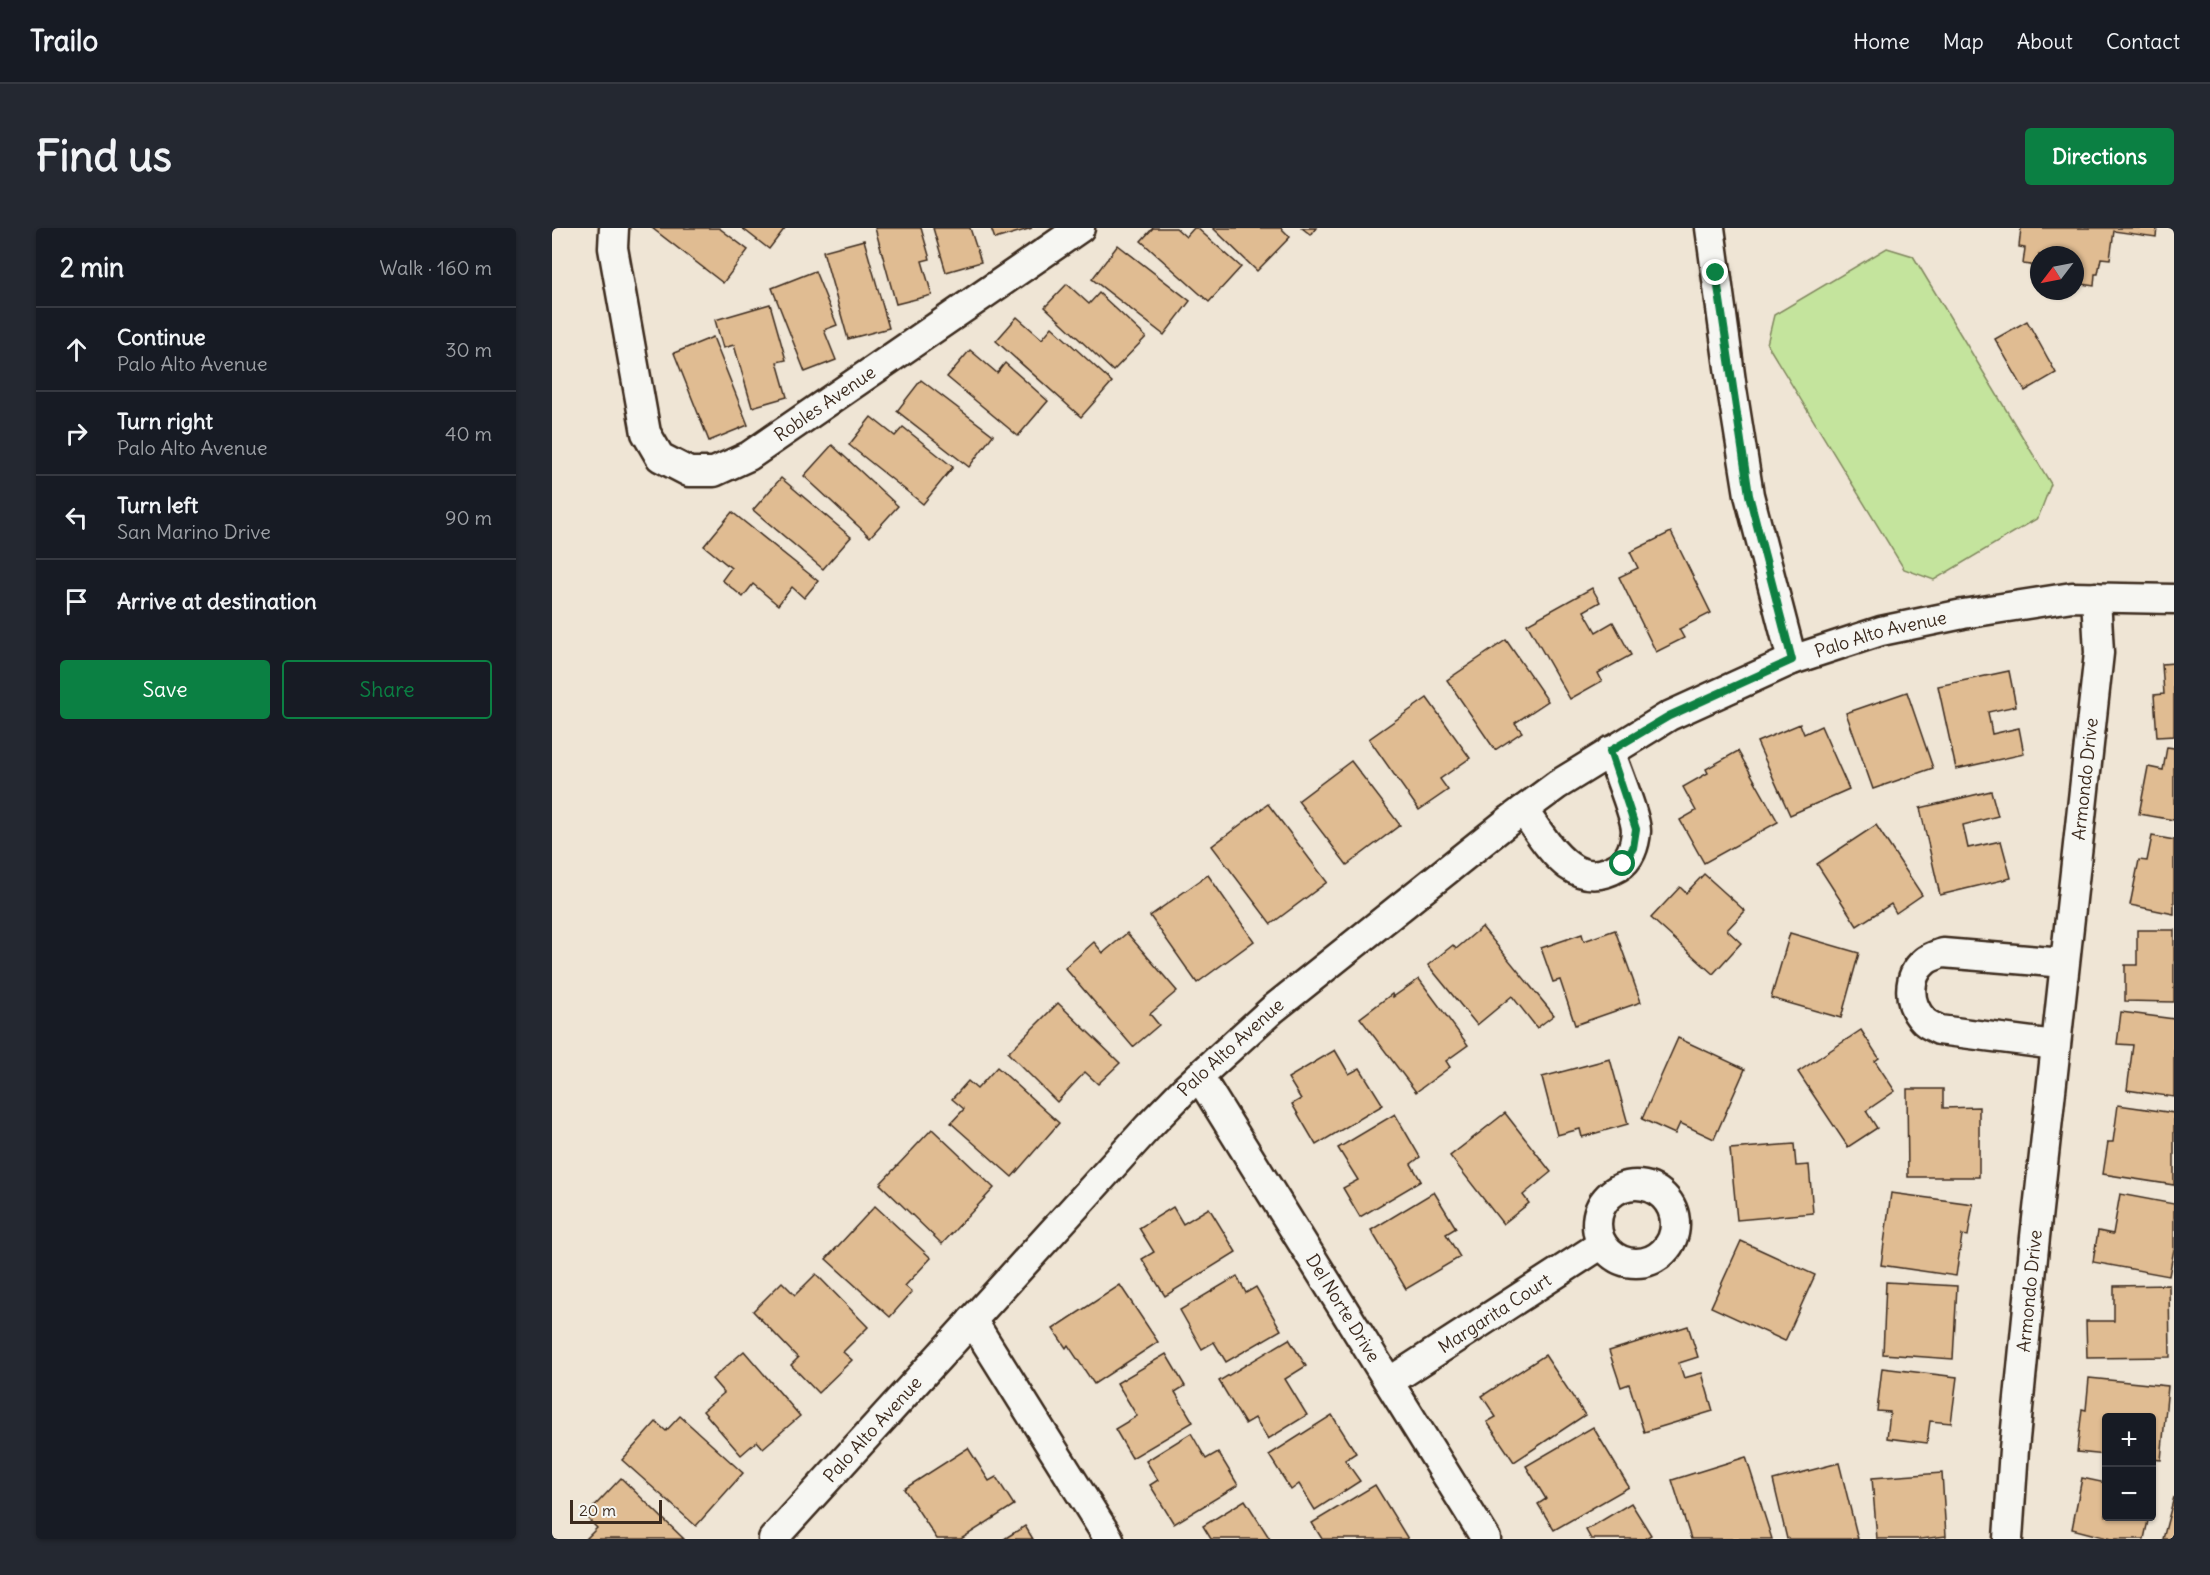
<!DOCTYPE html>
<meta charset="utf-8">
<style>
:root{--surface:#171b24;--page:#242831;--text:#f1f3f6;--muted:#9ea1a6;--line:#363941;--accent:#0b8043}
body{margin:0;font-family:Delius,sans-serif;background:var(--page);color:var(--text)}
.controls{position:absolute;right:18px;bottom:18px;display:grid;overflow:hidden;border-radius:6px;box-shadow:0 2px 4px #0004}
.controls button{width:54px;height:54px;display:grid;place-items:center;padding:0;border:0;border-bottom:2px solid var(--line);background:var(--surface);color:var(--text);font:30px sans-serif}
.compass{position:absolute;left:1478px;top:18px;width:54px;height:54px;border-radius:50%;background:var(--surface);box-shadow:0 2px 4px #0004;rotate:238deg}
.scale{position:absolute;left:18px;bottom:15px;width:92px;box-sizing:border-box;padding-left:6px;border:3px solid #3b2a1e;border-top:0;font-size:16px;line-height:21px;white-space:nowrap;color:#3b2a1e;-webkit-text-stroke:4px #f6f6f2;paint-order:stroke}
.stop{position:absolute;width:18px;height:18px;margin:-14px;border:4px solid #0b8043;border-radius:50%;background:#fff}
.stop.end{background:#0b8043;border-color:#fff;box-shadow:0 2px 6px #0008}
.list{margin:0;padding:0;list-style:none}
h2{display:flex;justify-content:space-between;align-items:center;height:78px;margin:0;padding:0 24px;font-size:26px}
h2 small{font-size:20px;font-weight:400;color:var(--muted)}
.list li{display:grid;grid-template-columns:39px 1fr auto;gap:18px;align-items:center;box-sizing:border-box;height:84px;padding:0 24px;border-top:2px solid var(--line)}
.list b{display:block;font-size:22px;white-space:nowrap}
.list p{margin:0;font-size:20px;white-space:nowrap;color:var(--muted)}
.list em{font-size:20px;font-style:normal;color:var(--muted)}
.actions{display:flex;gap:12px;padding:18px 24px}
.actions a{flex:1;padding:14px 0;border:2px solid var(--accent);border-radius:6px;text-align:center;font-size:21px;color:var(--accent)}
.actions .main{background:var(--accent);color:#fff}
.icon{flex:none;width:33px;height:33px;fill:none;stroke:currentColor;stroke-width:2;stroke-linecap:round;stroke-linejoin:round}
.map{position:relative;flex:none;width:1622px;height:1311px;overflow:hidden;border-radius:6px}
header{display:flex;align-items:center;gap:36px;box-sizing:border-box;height:84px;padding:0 30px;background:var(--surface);border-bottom:2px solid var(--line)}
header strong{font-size:28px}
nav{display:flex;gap:33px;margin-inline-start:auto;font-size:21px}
.intro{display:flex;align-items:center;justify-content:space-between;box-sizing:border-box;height:144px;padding:0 36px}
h1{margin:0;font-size:42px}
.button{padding:15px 27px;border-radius:6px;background:var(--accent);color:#fff;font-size:21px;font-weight:700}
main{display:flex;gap:36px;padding:0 36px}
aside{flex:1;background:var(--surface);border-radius:6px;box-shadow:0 2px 4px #0004}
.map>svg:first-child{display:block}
</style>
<header>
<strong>Trailo</strong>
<nav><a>Home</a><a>Map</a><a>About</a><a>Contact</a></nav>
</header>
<div class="intro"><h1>Find us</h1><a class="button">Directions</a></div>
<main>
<aside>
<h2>2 min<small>Walk · 160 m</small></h2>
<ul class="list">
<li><svg class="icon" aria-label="ahead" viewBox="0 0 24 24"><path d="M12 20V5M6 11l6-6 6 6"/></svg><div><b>Continue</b><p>Palo Alto Avenue</p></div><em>30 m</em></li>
<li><svg class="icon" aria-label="right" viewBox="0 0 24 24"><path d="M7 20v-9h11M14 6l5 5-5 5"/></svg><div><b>Turn right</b><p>Palo Alto Avenue</p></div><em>40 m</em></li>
<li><svg class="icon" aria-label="left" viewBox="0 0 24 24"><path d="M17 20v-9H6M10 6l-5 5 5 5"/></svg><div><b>Turn left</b><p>San Marino Drive</p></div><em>90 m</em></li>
<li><svg class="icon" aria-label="arrive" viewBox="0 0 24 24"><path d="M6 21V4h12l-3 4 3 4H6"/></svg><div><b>Arrive at destination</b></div></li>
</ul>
<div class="actions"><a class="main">Save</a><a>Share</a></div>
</aside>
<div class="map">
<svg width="1622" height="1311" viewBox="0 0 1622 1311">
<rect width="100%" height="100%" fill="#efe5d5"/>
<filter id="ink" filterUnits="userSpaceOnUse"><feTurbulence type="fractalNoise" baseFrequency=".0167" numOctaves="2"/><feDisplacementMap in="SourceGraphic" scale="12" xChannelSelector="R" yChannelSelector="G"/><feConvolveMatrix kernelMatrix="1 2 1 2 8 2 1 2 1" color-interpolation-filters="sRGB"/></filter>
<g filter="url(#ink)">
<polygon fill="#c4e49d" stroke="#80875e" stroke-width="1.5" points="1335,20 1361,28 1499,256 1486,290 1382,352 1352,341 1215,116 1222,87"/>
<g fill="#e0bc92" stroke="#3b2a1e" stroke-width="1.5">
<polygon points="100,0 167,0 196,22 171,55"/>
<polygon points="190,0 233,0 217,21"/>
<polygon points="323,0 369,0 378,31 370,33 380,67 344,76"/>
<polygon points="381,0 418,0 429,34 394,44"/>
<polygon points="439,0 480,0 443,11"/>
<polygon points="601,0 624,0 634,9 642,0 645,0 689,39 657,74 589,13"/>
<polygon points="661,0 729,0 738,9 705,43"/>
<polygon points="750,0 764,0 759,7"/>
<polygon points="1469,0 1605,0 1604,9 1562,3 1558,31 1549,30 1546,46 1543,46 1542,58 1523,55 1523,27 1487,27 1487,51 1478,49 1479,37 1471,36 1473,20 1467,19"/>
<polygon points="312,12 337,100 296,111 271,23"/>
<polygon points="566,17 638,73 612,107 540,51"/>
<polygon points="263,43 285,97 272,102 284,132 253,144 220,60"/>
<polygon points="515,56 537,76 547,65 594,109 561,143 493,79"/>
<polygon points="218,76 234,132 225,134 235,169 200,179 182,117 171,120 163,92"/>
<polygon points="465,89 490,111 500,99 560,154 529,189 444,113"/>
<polygon points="1475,93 1504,145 1473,163 1443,111"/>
<polygon points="161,109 196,197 157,213 122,125"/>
<polygon points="418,122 445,145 453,135 496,173 466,208 395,149"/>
<polygon points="369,152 441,207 417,239 345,183"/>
<polygon points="319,189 343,208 351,199 401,239 371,276 297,217"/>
<polygon points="280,217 346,278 318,309 252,248"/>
<polygon points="229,250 299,309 271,341 201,282"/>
<polygon points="180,284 266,353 252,370 240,359 226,377 201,356 191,369 170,352 179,340 152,318"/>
<polygon points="1119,304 1159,385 1127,401 1132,410 1104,424 1067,349 1086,340 1078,324"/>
<polygon points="1040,360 1048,374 1032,383 1044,404 1061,394 1079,427 1046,445 1050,453 1018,471 975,396"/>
<polygon points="954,412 996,473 963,495 970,504 943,522 895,452"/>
<polygon points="1622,435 1622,508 1605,509 1602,467 1612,466 1610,436"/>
<polygon points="1457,443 1464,478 1436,484 1440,506 1467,500 1472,526 1404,541 1386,458"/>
<polygon points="1355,464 1381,540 1321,561 1294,485"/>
<polygon points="875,470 918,530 888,551 896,562 867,582 817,511"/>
<polygon points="1248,496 1252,506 1269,498 1297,561 1238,587 1205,514"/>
<polygon points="1615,519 1622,520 1622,592 1587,586 1596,539 1611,542"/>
<polygon points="1186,523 1226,594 1152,635 1128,592 1144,583 1131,559 1156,545 1154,541"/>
<polygon points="799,533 848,597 795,637 746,573"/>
<polygon points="1439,563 1446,588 1411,597 1416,620 1449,613 1459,650 1388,667 1368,580"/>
<polygon points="716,576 775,654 719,696 660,618"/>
<polygon points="1324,597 1370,667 1344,685 1339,676 1305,698 1265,636"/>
<polygon points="1600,608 1622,612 1622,686 1578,677 1587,632 1595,633"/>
<polygon points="1152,646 1193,683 1175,702 1189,715 1161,746 1099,690 1128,659 1134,665"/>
<polygon points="656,647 702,713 645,755 598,688"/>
<polygon points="930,699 1002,787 985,800 960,768 925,797 876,737 901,717 904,721"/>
<polygon points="1063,702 1089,774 1023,797 1008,752 1001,754 989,720 1030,706 1032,713"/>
<polygon points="1585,702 1622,702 1622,774 1573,773 1573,737 1585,737"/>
<polygon points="575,705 625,763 598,786 607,797 581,819 513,740 542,714 551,725"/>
<polygon points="1238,705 1307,725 1289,790 1219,770"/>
<polygon points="867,751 916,817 894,833 898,839 864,864 808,790 840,766 841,769"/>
<polygon points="506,775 568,835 546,856 533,844 505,874 456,825"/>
<polygon points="1569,784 1622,791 1622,869 1575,862 1581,817 1565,816"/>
<polygon points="1309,802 1327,830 1323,833 1343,863 1314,883 1325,900 1296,919 1246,844"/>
<polygon points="1126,810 1193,841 1162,911 1128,895 1123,906 1090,891"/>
<polygon points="783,822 797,846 808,840 831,877 764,917 740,876 749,871 736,850"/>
<polygon points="1058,831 1076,896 1030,909 1028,901 1005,907 990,849"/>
<polygon points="445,839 507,895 460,949 399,895 412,881 400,871 416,853 425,861"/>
<polygon points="1355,861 1391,861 1391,880 1427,879 1427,949 1356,949"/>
<polygon points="1566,877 1622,885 1622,957 1551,946 1556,914 1561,914"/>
<polygon points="953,885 999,944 971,967 977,975 951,996 898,928"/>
<polygon points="843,886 868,929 859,936 869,953 808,989 791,960 806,952 786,920"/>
<polygon points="380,901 442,960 390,1016 328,956"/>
<polygon points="1242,916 1244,938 1257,937 1261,985 1185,992 1178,921"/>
<polygon points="882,964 904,1000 894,1006 908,1029 854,1061 819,1002"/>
<polygon points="1339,965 1421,976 1416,1008 1410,1007 1404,1048 1329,1037"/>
<polygon points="1568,966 1622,976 1622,1021 1617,1048 1541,1034 1546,1003 1561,1006"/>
<polygon points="323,978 379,1030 353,1058 360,1064 338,1089 274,1031"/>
<polygon points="621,979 631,996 657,980 684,1024 613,1068 590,1031 602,1024 587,1000"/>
<polygon points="1189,1013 1263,1047 1233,1113 1159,1079"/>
<polygon points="264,1046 316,1099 291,1124 300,1132 266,1165 239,1137 246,1130 201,1083 230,1054 243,1067"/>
<polygon points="685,1048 694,1065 704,1059 729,1102 674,1134 662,1114 650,1121 628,1082"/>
<polygon points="1334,1054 1405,1058 1401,1131 1331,1126"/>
<polygon points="568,1057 606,1114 542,1156 516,1117 514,1120 501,1101"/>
<polygon points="1617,1057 1618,1129 1535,1130 1534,1093 1562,1093 1562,1058"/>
<polygon points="1136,1098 1146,1129 1127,1135 1132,1150 1150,1145 1161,1183 1092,1204 1077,1156 1069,1159 1057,1123"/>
<polygon points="737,1111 754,1138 733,1151 755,1187 716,1211 703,1190 693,1196 667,1153"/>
<polygon points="192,1123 248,1188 211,1220 205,1213 189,1227 151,1183 172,1165 160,1151"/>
<polygon points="614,1126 633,1158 623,1164 641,1194 580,1230 563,1201 585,1188 565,1155"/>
<polygon points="993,1127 1033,1187 962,1234 935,1194 944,1189 930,1168"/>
<polygon points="1330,1140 1405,1149 1399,1195 1378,1193 1375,1215 1335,1210 1338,1184 1325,1183"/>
<polygon points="1537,1150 1616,1158 1609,1232 1600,1231 1600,1190 1554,1190 1554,1227 1525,1224 1530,1181 1534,1182"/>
<polygon points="780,1187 804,1225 793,1232 808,1253 763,1282 747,1256 739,1262 717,1227"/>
<polygon points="128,1188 191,1245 144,1298 70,1232 104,1194 114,1203"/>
<polygon points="1041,1199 1077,1259 1002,1302 986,1276 994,1271 974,1238"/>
<polygon points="639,1205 654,1231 666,1224 686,1257 622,1296 598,1257 606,1252 594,1233"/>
<polygon points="416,1220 437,1253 444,1249 462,1277 409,1311 385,1311 352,1261"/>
<polygon points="1194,1229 1220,1311 1139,1311 1120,1252"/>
<polygon points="1287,1235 1306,1311 1235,1311 1221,1252"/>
<polygon points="1390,1245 1394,1308 1369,1311 1325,1311 1320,1250"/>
<polygon points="69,1250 132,1311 34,1311 45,1300 33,1288"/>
<polygon points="1530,1250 1554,1255 1554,1288 1597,1288 1592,1311 1559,1311 1520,1301"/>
<polygon points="823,1257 856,1311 770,1311 760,1295"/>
<polygon points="1622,1269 1622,1311 1611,1311"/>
<polygon points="693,1272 718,1311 659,1311 651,1298"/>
<polygon points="1079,1275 1099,1307 1092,1311 1039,1311 1034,1302"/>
<polygon points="473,1298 481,1311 452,1311"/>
</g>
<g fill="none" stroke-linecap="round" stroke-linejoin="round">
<g stroke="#3b2a1e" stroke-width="33">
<g id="street">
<path id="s1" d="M62 0 61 20 94 205 108 229 137 244H162L197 228 528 0"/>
<polyline points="1158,0 1180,161 1197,267 1240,432"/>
<path d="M971 582C994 613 1020 666 1066 639 1078 632 1083 617 1084 603 1084 589 1064 540 1058 523"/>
<path d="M1503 817 1387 802C1382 799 1375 797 1371 792 1355 775 1355 748 1373 733 1378 729 1385 727 1391 725L1512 735"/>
<path id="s2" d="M647 848 934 1311"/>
<circle cx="1084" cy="996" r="39"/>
<polyline points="420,1092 557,1311"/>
<path id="s3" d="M837 1154 1050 1016"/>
<path id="s4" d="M221 1311 596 899 633 861 721 781 959 591 1005 557 1117 488 1240 432 1329 403 1411 386 1520 369 1622 371"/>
<path id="s5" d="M1456 1311 1462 1221 1483 1009 1547 425 1544 369"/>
</g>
</g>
<use href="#street" stroke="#f6f6f2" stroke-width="28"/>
</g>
</g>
<g fill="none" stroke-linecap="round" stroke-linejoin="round" filter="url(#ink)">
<polyline stroke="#0b8043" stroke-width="8" points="1071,636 1081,620 1084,601 1058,523 1117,488 1240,432 1197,267 1164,45"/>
</g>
<g text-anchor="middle" stroke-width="4.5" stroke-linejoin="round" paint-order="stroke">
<g font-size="18" fill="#3b2a1e" stroke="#f6f6f2">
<text dy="6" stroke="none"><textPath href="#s1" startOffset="424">Robles Avenue</textPath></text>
<text dy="6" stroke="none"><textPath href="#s4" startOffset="1450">Palo Alto Avenue</textPath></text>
<text dy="6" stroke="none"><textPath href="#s5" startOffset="764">Armondo Drive</textPath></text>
<text dy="6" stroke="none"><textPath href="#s4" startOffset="672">Palo Alto Avenue</textPath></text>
<text dy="6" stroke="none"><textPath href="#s5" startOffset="249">Armondo Drive</textPath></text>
<text dy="6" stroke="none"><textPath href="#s2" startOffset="273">Del Norte Drive</textPath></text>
<text dy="6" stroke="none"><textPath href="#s3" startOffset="126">Margarita Court</textPath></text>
<text dy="6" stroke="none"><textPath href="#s4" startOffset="148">Palo Alto Avenue</textPath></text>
</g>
</g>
</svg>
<div class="controls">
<button>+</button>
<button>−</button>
</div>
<svg class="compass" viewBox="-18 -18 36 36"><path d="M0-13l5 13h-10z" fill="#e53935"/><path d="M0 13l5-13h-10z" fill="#9ea1a6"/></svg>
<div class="scale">20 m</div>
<div class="stop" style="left:1071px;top:636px"></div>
<div class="stop end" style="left:1164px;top:45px"></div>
</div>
</main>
